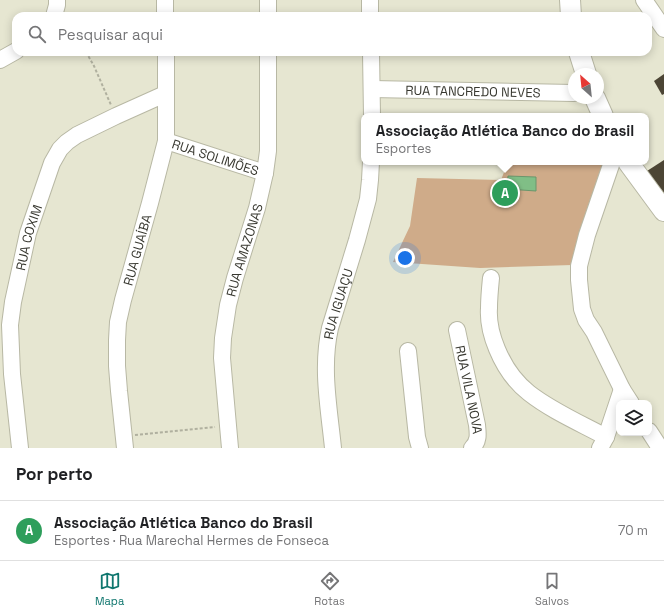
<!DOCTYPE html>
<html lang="pt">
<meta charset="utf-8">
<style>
:root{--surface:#fff;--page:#f6f6f6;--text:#202124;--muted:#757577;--line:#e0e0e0;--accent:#0f766e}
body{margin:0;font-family:"Space Grotesk",sans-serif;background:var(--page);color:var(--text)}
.controls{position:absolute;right:12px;bottom:12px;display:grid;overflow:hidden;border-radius:8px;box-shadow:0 2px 10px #0003}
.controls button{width:36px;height:36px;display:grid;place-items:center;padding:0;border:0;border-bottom:1px solid var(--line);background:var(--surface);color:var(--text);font:20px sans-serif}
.compass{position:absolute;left:568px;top:68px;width:36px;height:36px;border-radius:50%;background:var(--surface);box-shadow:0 2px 10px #0003;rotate:333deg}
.you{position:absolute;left:405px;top:258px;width:14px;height:14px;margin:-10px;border:3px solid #fff;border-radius:50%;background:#1a73e8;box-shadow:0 0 0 6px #1a73e833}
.badge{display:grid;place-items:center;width:26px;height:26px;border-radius:50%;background:var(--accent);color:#fff;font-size:13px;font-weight:700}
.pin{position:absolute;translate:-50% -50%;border:2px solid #fff;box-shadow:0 1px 4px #0006}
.popup{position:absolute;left:361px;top:113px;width:288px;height:52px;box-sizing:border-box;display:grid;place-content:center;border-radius:8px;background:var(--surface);filter:drop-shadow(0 1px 3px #0005);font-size:13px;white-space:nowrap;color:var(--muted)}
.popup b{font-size:15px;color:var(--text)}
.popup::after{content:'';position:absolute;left:50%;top:100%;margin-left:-8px;border:8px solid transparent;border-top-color:var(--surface)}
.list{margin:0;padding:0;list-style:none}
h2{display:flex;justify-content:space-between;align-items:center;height:52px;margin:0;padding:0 16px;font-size:17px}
h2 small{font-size:13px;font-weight:400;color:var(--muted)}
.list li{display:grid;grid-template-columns:26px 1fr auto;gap:12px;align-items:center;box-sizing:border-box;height:60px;padding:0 16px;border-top:1px solid var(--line)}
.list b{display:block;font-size:15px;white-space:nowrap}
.list p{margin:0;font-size:13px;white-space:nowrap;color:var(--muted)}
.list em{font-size:13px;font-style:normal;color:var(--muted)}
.icon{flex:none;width:22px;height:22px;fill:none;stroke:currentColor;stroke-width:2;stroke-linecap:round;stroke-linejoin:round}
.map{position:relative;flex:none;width:664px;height:448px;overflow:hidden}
.search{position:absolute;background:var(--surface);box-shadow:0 2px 10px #0003;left:12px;right:12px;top:12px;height:44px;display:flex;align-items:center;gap:10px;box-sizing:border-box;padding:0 14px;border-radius:12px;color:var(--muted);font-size:15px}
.sheet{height:112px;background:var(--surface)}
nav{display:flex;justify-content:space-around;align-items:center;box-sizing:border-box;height:56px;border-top:1px solid var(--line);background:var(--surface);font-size:11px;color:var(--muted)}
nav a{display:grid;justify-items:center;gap:2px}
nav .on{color:var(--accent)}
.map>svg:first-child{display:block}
</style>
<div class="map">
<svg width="664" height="448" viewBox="0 0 664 448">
<rect width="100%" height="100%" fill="#e6e6d1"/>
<polygon fill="#cfab89" points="508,162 606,162 572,265 480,268 393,262 410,226 417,178 501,180"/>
<polygon fill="#80be86" stroke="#6a966c" points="508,176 536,177 536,191 507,189"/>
<g fill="#4c4535">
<polygon points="664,74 664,94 662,95 654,81"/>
<polygon points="664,160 664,193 647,171"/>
</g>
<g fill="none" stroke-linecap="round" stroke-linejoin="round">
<g stroke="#b8b8a4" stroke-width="18">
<g id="minor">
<polyline points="165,0 165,16"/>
<polyline points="268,0 268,16"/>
<polyline points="370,0 370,16"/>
<polyline points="644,0 664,29"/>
<polyline points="54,16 57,5 57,0"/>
<polyline points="371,52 372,116"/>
<polyline points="0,60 16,51"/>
<path id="s1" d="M372 89 574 93"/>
<path id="s2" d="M166 141 265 173"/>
<polyline points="612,162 587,235 579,266 579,280 582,309 586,320 594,332 622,389 631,403"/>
<path d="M491 278C490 288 489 298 489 308 488 322 492 337 497 349 504 366 515 382 529 393 552 411 580 423 606 437"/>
<path id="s3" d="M457 330 477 425C478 434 479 441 472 448"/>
<polyline points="408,351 417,437 420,448"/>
<polyline points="649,431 660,448"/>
<path id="s4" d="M20 448 12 374 10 325 13 302 28 233 52 163 60 149 67 142 77 135 116 116 165 94"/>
<path id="s5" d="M125 448 119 391 117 366V340L118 322 123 300 150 203 166 141V52"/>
<path id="s6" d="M230 448 222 358 223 338 228 305 235 278 257 208 265 173 268 151V52"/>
<path id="s7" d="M333 448C329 408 321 368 330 328L357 240 368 199 370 180 371 162"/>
<polyline points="600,448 606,437 622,389"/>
</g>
</g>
<g stroke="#b8b8a4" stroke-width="22">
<g id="major">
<polyline points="570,0 571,16"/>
<polyline points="579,52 586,74"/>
<polyline points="595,98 603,116"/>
<polyline points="628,162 664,211"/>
</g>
</g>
<g stroke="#b0b09f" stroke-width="2" stroke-dasharray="3 2" stroke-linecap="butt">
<polyline points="86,52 94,66 111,105"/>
<polyline points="135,435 215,427"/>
</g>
<use href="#minor" stroke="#fff" stroke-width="16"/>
<use href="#major" stroke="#fff" stroke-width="20"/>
</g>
<g text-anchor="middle" stroke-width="4" stroke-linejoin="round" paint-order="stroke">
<g font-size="13" fill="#383830" stroke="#fff">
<text dy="5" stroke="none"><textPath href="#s1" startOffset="101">RUA TANCREDO NEVES</textPath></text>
<text dy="5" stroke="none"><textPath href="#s2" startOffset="52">RUA SOLIMÕES</textPath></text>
<text dy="5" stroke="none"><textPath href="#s4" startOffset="213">RUA COXIM</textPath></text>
<text dy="5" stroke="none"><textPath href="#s5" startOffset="201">RUA GUAÍBA</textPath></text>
<text dy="5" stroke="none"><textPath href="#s6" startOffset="201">RUA AMAZONAS</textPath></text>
<text dy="5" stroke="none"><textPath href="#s7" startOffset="146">RUA IGUAÇU</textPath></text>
<text dy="5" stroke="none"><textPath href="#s3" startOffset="61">RUA VILA NOVA</textPath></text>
</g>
</g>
</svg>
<div class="controls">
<button><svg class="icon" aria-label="layers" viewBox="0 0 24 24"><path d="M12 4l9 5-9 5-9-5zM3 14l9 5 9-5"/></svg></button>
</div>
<svg class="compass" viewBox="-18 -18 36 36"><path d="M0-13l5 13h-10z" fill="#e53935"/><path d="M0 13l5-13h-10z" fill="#757577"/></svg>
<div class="you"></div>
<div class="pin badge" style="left:505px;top:193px;background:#2e9e5b">A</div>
<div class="popup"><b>Associação Atlética Banco do Brasil</b>Esportes</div>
<div class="search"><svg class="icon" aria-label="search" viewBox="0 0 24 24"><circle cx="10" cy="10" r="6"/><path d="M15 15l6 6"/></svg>Pesquisar aqui</div>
</div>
<section class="sheet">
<h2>Por perto<small></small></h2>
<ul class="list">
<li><span class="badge" style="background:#2e9e5b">A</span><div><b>Associação Atlética Banco do Brasil</b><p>Esportes · Rua Marechal Hermes de Fonseca</p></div><em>70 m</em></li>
</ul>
</section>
<nav>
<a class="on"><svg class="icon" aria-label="map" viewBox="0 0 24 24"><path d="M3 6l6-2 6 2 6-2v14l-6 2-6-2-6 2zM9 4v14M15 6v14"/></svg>Mapa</a>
<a><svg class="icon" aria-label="directions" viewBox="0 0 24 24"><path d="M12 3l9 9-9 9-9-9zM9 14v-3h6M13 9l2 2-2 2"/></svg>Rotas</a>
<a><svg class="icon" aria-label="saved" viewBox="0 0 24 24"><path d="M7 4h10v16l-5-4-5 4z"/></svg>Salvos</a>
</nav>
